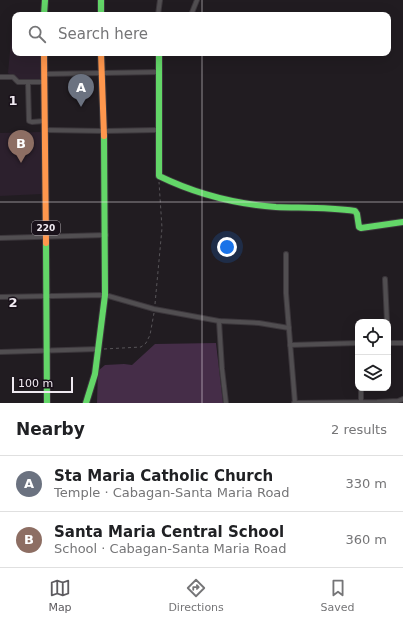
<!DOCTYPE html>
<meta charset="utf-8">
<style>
:root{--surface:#fff;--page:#f2f2f2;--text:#202124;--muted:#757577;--line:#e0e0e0;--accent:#5d5b5f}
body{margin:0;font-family:"DejaVu Sans",sans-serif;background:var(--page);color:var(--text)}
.controls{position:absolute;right:12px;bottom:12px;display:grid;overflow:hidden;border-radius:8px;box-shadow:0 4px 16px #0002}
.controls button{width:36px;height:36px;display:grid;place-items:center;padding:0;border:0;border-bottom:1px solid var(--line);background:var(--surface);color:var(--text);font:20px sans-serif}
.scale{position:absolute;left:12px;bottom:10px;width:61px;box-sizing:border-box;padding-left:4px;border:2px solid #f0eaf1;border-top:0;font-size:11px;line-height:14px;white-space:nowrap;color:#f0eaf1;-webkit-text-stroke:3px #19111a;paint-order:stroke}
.you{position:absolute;left:227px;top:247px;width:14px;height:14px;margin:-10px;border:3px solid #fff;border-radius:50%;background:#1a73e8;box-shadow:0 0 0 6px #1a73e833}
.badge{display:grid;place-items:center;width:26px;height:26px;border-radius:50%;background:var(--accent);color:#fff;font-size:13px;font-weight:700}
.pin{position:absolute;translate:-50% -33px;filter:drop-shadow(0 1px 2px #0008)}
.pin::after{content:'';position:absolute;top:21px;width:14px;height:12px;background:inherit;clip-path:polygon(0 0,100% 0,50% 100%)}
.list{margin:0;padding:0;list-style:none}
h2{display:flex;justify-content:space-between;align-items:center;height:52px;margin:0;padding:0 16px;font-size:17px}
h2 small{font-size:13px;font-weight:400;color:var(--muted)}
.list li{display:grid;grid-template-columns:26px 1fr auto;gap:12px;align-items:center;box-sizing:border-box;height:56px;padding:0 16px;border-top:1px solid var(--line)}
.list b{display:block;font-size:15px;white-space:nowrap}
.list p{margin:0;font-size:13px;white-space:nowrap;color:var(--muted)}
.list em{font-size:13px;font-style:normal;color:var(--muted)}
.icon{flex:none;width:22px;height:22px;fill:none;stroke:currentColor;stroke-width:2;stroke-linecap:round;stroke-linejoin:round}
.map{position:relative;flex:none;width:403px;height:403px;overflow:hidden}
.search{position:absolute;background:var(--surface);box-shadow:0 4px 16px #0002;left:12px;right:12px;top:12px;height:44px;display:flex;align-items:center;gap:10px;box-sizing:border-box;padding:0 14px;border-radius:8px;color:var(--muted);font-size:15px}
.sheet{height:164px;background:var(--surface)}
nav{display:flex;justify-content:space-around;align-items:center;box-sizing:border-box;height:56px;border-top:1px solid var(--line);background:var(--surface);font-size:11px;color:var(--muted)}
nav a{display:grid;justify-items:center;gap:2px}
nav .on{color:var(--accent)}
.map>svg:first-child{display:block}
</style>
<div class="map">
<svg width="403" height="403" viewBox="0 0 403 403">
<rect width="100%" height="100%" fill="#211c21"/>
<g fill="#2c202d">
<polygon points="15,28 15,53 41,53 41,80 16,80 8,73 12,29"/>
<polygon points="41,132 42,194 0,196 0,133"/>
</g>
<polygon fill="#452d48" points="216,343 223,403 97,403 98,371 105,365 124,364 132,365 155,344"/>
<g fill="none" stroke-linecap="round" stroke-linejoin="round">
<g stroke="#3c373c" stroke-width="6">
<g id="street">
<polyline points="125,15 172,15"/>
<polyline points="158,15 160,0"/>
<polyline points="191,15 197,0"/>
<polyline points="44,74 159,72"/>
<polyline points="0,77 13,77 18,82 45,82"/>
<polyline points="28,83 29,121 32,122 44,121"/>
<polyline points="44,130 104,131 158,130"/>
<polyline points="0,238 106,235"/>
<polyline points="286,254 286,293 295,403"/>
<polyline points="385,279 387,322"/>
<polyline points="0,297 105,295 154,309 192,316 219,321 259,323 289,328"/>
<polyline points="219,321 222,369 226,403"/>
<polyline points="388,336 388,343"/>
<polyline points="388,343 403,343"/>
<polyline points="290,345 358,343"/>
<polyline points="0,352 99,349"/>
<polyline points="361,388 361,403"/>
<polyline points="294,403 377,402 398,401 403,399"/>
</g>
</g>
<g stroke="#3c373c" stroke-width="8">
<g id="fast">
<polyline points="101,0 101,15"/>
<polyline points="44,15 45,0"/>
<path d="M159 53V176C196 194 235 204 276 207 302 208 329 207 355 211L357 214 359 227 361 228 403 222"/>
<polyline points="46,243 47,403"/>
<polyline points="86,403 95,374 105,295 104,136"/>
</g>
</g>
<g stroke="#3c373c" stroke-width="8">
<g id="slow">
<polyline points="44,53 46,243"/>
<polyline points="101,53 104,136"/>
</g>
</g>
<g stroke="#585559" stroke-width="1" stroke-dasharray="3 3" stroke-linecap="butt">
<polyline points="155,304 162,228 159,182"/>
<polyline points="104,349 141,347 146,343 150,335 154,313"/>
</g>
<use href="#street" stroke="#514e51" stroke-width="4"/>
<use href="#fast" stroke="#63d668" stroke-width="6"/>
<use href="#slow" stroke="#ff974d" stroke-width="6"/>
</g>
<path fill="none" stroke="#f0eaf1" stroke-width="1" stroke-opacity="0.55" d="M202 0V15M202 53V403M0 202H403"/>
<g text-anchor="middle" stroke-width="3" stroke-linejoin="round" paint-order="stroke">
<rect fill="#19111a" stroke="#b0a9b0" stroke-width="1" x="32" y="221" width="28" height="14" rx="3"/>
<g font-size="9" font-weight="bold" fill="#f0eaf1">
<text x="46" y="231">220</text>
</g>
</g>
<g font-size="13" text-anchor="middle" font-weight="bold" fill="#f0eaf1" stroke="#19111a" stroke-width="3" stroke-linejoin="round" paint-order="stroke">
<text x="13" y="105">1</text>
<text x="13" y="307">2</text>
</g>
</svg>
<div class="controls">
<button><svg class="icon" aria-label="locate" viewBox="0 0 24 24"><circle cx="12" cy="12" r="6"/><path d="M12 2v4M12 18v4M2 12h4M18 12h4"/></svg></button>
<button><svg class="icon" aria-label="layers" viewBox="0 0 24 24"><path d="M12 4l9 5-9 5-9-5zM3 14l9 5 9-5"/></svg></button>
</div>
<div class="scale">100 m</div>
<div class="you"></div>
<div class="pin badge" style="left:81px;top:107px;background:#6b7280">A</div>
<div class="pin badge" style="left:21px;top:163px;background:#8d6e63">B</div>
<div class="search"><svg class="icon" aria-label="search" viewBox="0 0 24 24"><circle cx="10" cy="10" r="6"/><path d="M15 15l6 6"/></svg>Search here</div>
</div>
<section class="sheet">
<h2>Nearby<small>2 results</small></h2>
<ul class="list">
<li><span class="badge" style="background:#6b7280">A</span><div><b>Sta Maria Catholic Church</b><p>Temple · Cabagan-Santa Maria Road</p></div><em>330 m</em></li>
<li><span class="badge" style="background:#8d6e63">B</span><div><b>Santa Maria Central School</b><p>School · Cabagan-Santa Maria Road</p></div><em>360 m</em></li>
</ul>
</section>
<nav>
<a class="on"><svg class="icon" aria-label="map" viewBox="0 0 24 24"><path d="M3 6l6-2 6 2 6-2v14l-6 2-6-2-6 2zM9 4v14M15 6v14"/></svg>Map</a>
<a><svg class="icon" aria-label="directions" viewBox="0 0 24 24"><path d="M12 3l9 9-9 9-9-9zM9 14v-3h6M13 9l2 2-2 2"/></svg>Directions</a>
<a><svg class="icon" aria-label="saved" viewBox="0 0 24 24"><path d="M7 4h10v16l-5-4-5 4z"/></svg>Saved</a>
</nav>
